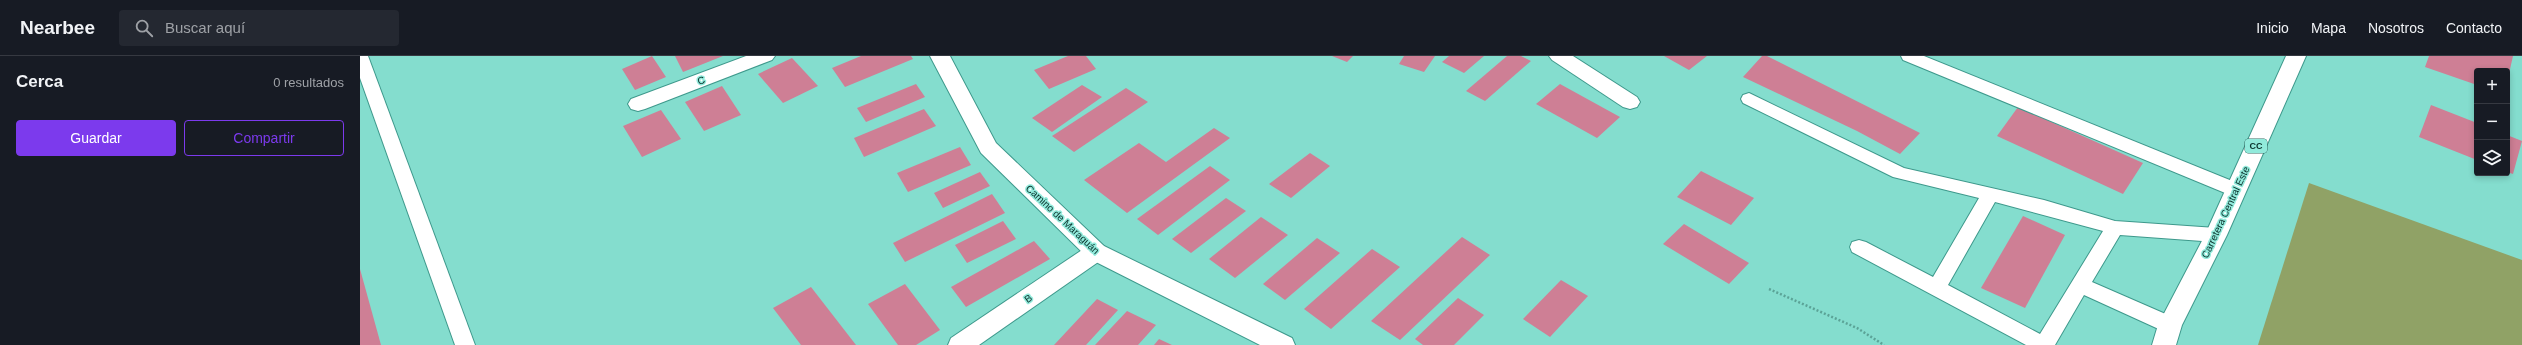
<!DOCTYPE html>
<html lang="es">
<meta charset="utf-8">
<style>
:root{--surface:#171b24;--page:#242831;--text:#f1f3f6;--muted:#9ea1a6;--line:#363941;--accent:#7c3aed}
body{margin:0;font-family:Arial,sans-serif;background:var(--page);color:var(--text)}
.controls{position:absolute;right:12px;top:12px;display:grid;overflow:hidden;border-radius:4px;box-shadow:0 2px 6px #0003}
.controls button{width:36px;height:36px;display:grid;place-items:center;padding:0;border:0;border-bottom:1px solid var(--line);background:var(--surface);color:var(--text);font:20px sans-serif}
.list{margin:0;padding:0;list-style:none}
h2{display:flex;justify-content:space-between;align-items:center;height:52px;margin:0;padding:0 16px;font-size:17px}
h2 small{font-size:13px;font-weight:400;color:var(--muted)}
.actions{display:flex;gap:8px;padding:12px 16px}
.actions a{flex:1;padding:9px 0;border:1px solid var(--accent);border-radius:4px;text-align:center;font-size:14px;color:var(--accent)}
.actions .main{background:var(--accent);color:#fff}
.icon{flex:none;width:22px;height:22px;fill:none;stroke:currentColor;stroke-width:2;stroke-linecap:round;stroke-linejoin:round}
.map{position:relative;flex:none;width:2162px;height:289px;overflow:hidden}
header{display:flex;align-items:center;gap:24px;box-sizing:border-box;height:56px;padding:0 20px;background:var(--surface);border-bottom:1px solid var(--line)}
header strong{font-size:19px}
nav{display:flex;gap:22px;margin-inline-start:auto;font-size:14px}
.search{width:280px;height:36px;background:var(--page);display:flex;align-items:center;gap:10px;box-sizing:border-box;padding:0 14px;border-radius:4px;color:var(--muted);font-size:15px}
main{display:flex}
aside{flex:1;background:var(--surface)}
.map>svg:first-child{display:block}
</style>
<header>
<strong>Nearbee</strong>
<div class="search"><svg class="icon" aria-label="search" viewBox="0 0 24 24"><circle cx="10" cy="10" r="6"/><path d="M15 15l6 6"/></svg>Buscar aquí</div>
<nav><a>Inicio</a><a>Mapa</a><a>Nosotros</a><a>Contacto</a></nav>
</header>
<main>
<aside>
<h2>Cerca<small>0 resultados</small></h2>
<ul class="list">
</ul>
<div class="actions"><a class="main">Guardar</a><a>Compartir</a></div>
</aside>
<div class="map">
<svg width="2162" height="289" viewBox="0 0 2162 289">
<rect width="100%" height="100%" fill="#84ddce"/>
<polygon fill="#90a266" points="1949,127 2162,204 2162,289 1898,289"/>
<g fill="#ce7f95">
<polygon points="292,0 306,21 275,34 262,13"/>
<polygon points="315,0 363,0 323,16"/>
<polygon points="501,0 551,0 553,3 485,31 472,12"/>
<polygon points="708,0 726,0 736,13 689,33 674,14"/>
<polygon points="972,0 993,0 987,6"/>
<polygon points="1044,0 1075,0 1064,16 1039,8"/>
<polygon points="1089,0 1124,0 1104,17 1082,6"/>
<polygon points="1147,0 1161,0 1171,5 1125,45 1106,35"/>
<polygon points="1304,0 1347,0 1329,14"/>
<polygon points="1402,0 1407,0 1560,77 1540,98 1497,75 1383,21"/>
<polygon points="2069,0 2153,0 2148,22 2147,15 2117,15 2117,29 2065,11"/>
<polygon points="432,2 458,30 423,47 398,18"/>
<polygon points="556,28 565,41 506,66 497,52"/>
<polygon points="1200,28 1260,61 1237,82 1176,48"/>
<polygon points="722,29 742,41 692,76 672,62"/>
<polygon points="362,30 381,59 344,75 325,46"/>
<polygon points="766,32 788,46 714,96 692,80"/>
<polygon points="2071,49 2117,67 2117,104 2059,81"/>
<polygon points="1658,51 1783,107 1763,138 1637,80"/>
<polygon points="564,53 576,70 504,101 494,82"/>
<polygon points="301,54 321,83 282,101 263,70"/>
<polygon points="854,72 870,82 767,157 724,124 779,87 806,106"/>
<polygon points="2147,79 2162,85 2153,118 2147,116"/>
<polygon points="600,91 611,109 548,136 537,117"/>
<polygon points="950,97 970,110 931,142 909,128"/>
<polygon points="850,110 870,124 798,179 777,163"/>
<polygon points="1341,115 1394,142 1371,169 1317,141"/>
<polygon points="620,116 630,130 583,152 574,137"/>
<polygon points="632,138 645,157 545,206 533,187"/>
<polygon points="866,142 886,155 831,197 812,183"/>
<polygon points="1663,160 1705,179 1665,252 1621,232"/>
<polygon points="901,161 928,179 875,222 849,203"/>
<polygon points="643,165 656,183 607,207 595,189"/>
<polygon points="1324,168 1389,207 1369,228 1303,188"/>
<polygon points="1102,181 1130,199 1040,284 1011,265"/>
<polygon points="957,182 980,197 925,244 903,228"/>
<polygon points="674,185 690,203 606,251 591,231"/>
<polygon points="1012,193 1040,211 971,273 944,253"/>
<polygon points="0,213 21,289 0,289"/>
<polygon points="1201,224 1228,240 1190,281 1163,263"/>
<polygon points="545,228 580,274 556,289 538,289 508,248"/>
<polygon points="451,231 496,289 441,289 413,252"/>
<polygon points="1098,242 1124,259 1094,289 1063,289 1055,283"/>
<polygon points="737,243 758,254 726,289 694,289"/>
<polygon points="767,255 796,269 778,289 735,289"/>
<polygon points="799,283 812,289 794,289"/>
</g>
<g fill="none" stroke-linecap="round" stroke-linejoin="round">
<g stroke="#3e998c" stroke-width="2">
<g id="lane">
<polygon points="0,0 8,0 115,289 95,289 0,22"/>
<polygon points="1541,0 1564,0 1882,129 1885,134 1882,139 1876,140 1870,139 1543,4"/>
<path d="M1389 37 1544 112 1684 144 1755 165 1856 172 1863 174 1865 179 1863 184 1856 186 1760 179 1732 226 1817 263 1820 269 1817 275 1810 277 1803 275 1724 239 1695 289H1666L1492 196 1490 191 1492 186 1499 184 1506 186 1573 221 1619 142 1533 121 1383 47 1381 43 1383 39ZM1635 146 1743 175 1680 278 1588 229Z"/>
</g>
</g>
<g stroke="#3e998c" stroke-width="2">
<g id="street">
<polygon points="386,0 415,0 412,4 285,53 278,55 271,53 268,48 271,43"/>
<polygon points="1189,0 1213,0 1277,41 1280,46 1277,51 1270,53 1263,51 1192,4"/>
<polygon points="736,187 744,190 747,196 744,202 619,289 588,289 591,282 728,190"/>
</g>
</g>
<g stroke="#3e998c" stroke-width="2">
<polygon id="secondary" points="570,0 590,0 636,87 744,190 932,282 935,289 900,289 728,202 621,97"/>
</g>
<g stroke="#3e998c" stroke-width="2">
<polygon id="primary" points="1926,0 1946,0 1867,179 1822,269 1816,289 1792,289 1798,269 1845,179"/>
</g>
<polyline stroke="#5ba397" stroke-width="2.5" stroke-dasharray="2 2" stroke-linecap="butt" points="1409,233 1497,272 1524,289"/>
<use href="#lane" fill="#fff" fill-rule="evenodd"/>
<use href="#street" fill="#fff" fill-rule="evenodd"/>
<use href="#secondary" fill="#fff" fill-rule="evenodd"/>
<use href="#primary" fill="#fff" fill-rule="evenodd"/>
</g>
<g text-anchor="middle" stroke-width="3" stroke-linejoin="round" paint-order="stroke">
<rect fill="#91eadb" stroke="#326860" stroke-width="1" x="1885" y="83" width="22" height="14" rx="3"/>
<g font-size="9" font-weight="bold" fill="#09312b">
<text x="1896" y="93">CC</text>
</g>
<g font-size="10" fill="#09312b" stroke="#91eadb">
<text transform="translate(341 24) rotate(-21)" y="4">C</text>
<text transform="translate(1865 156) rotate(-65)" y="4">Carretera Central Este</text>
<text transform="translate(703 163) rotate(43)" y="4">Camino de Maraguán</text>
<text transform="translate(668 242) rotate(-35)" y="4">B</text>
</g>
</g>
</svg>
<div class="controls">
<button>+</button>
<button>−</button>
<button><svg class="icon" aria-label="layers" viewBox="0 0 24 24"><path d="M12 4l9 5-9 5-9-5zM3 14l9 5 9-5"/></svg></button>
</div>
</div>
</main>
